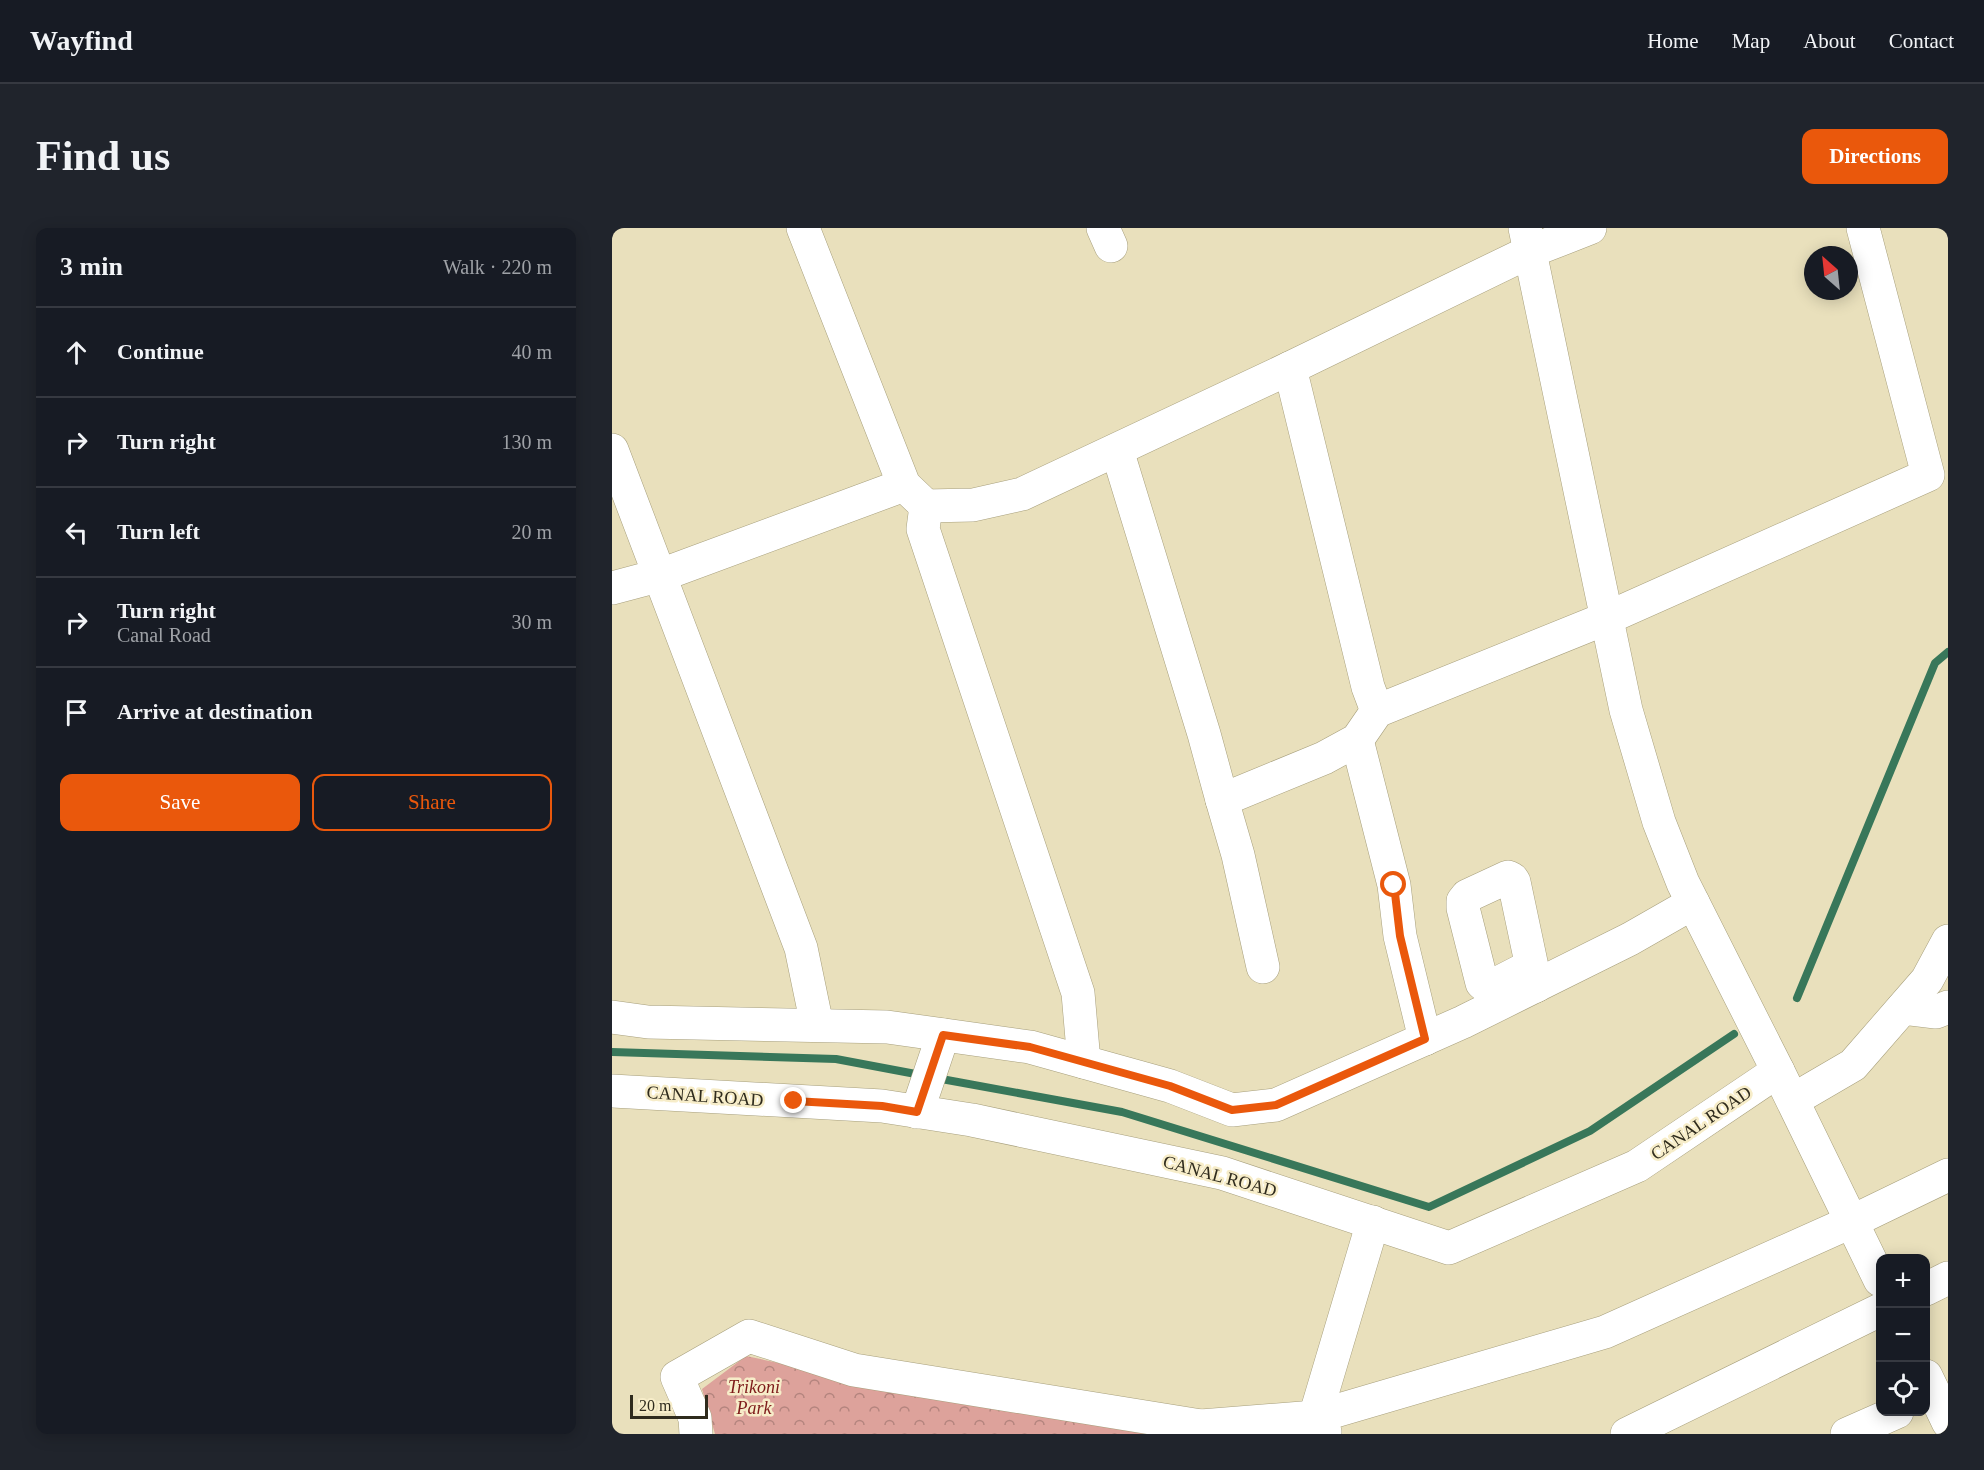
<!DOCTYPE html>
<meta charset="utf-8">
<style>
:root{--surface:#171b24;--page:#20242c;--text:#f1f3f6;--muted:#9ea1a6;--line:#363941;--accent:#ea580c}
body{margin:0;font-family:"Times New Roman",serif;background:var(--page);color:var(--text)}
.controls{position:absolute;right:18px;bottom:18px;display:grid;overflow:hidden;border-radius:12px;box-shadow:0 3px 15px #0003}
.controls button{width:54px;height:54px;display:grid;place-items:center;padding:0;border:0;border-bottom:2px solid var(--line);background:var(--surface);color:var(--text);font:30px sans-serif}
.compass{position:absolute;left:1192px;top:18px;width:54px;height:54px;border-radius:50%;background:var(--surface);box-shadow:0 3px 15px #0003;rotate:333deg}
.scale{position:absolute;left:18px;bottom:15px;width:78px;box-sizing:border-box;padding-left:6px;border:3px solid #2f2b1d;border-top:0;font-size:16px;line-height:21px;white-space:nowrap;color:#2f2b1d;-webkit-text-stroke:4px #f7edc9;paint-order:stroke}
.stop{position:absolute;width:18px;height:18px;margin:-14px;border:4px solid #ea580c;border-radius:50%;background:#fff}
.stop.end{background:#ea580c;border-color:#fff;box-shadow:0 2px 6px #0008}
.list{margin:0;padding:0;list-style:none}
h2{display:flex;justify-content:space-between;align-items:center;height:78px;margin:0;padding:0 24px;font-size:26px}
h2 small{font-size:20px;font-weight:400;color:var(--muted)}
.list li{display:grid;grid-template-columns:39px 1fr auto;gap:18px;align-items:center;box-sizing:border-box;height:90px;padding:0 24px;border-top:2px solid var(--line)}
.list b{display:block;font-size:22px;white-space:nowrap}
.list p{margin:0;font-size:20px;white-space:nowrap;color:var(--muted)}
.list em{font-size:20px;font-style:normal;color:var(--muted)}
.actions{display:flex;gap:12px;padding:18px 24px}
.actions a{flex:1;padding:14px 0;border:2px solid var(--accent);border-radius:12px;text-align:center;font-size:21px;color:var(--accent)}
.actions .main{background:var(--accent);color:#fff}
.icon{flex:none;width:33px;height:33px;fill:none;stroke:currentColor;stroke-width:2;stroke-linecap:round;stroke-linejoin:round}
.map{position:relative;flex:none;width:1336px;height:1206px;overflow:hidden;border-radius:12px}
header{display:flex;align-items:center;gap:36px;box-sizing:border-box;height:84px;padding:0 30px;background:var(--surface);border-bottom:2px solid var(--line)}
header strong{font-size:28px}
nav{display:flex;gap:33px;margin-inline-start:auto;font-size:21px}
.intro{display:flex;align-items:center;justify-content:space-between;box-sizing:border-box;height:144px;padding:0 36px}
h1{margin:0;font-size:42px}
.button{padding:15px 27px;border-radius:12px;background:var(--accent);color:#fff;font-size:21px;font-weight:700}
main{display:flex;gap:36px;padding:0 36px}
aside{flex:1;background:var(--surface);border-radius:12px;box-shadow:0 3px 15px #0003}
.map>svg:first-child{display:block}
</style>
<header>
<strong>Wayfind</strong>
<nav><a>Home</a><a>Map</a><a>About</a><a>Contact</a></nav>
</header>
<div class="intro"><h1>Find us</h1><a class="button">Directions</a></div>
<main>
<aside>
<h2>3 min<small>Walk · 220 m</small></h2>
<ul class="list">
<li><svg class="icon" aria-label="ahead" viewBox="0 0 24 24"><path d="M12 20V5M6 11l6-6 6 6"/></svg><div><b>Continue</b></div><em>40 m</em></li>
<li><svg class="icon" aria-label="right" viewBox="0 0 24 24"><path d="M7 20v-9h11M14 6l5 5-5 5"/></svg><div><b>Turn right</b></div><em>130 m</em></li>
<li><svg class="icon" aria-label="left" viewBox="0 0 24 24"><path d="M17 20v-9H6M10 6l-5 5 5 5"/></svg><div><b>Turn left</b></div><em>20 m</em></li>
<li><svg class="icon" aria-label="right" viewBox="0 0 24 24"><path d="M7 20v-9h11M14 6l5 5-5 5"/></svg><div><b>Turn right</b><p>Canal Road</p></div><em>30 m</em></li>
<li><svg class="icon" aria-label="arrive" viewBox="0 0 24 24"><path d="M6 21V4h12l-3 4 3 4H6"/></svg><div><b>Arrive at destination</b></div></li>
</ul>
<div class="actions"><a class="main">Save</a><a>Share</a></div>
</aside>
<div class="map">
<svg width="1336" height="1206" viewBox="0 0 1336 1206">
<defs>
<pattern id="park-crowns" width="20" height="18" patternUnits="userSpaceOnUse" patternTransform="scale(1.5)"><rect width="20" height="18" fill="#dda29b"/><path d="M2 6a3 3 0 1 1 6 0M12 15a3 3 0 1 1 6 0" fill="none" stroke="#b4847e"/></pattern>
</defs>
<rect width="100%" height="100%" fill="#e9e0bc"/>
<polygon fill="url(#park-crowns)" points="134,1128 261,1155 549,1206 103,1206 90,1161"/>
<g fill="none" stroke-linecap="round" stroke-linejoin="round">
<g stroke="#38775a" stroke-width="8">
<polyline points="1185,770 1323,435 1336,424"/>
<polyline points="0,824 224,831 309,847"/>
<polyline points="324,850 510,884 817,979 978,903 1122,806"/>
</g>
<g stroke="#a79f7c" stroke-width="34">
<g id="minor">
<polyline points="191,0 292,257 314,278 361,277 410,266 678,140 919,23 978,0"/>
<polyline points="491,0 499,18"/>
<polyline points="913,0 1014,482 1047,594 1071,655 1166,843 1268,1052"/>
<polyline points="678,140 756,459 765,483"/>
<polyline points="0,222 189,720 205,797"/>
<polyline points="505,222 592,506 610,572 712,530 745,512 765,483 995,390 1316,247 1251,0"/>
<polyline points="314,278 311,301 466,765 472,834"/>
<polyline points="0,360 49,347 292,257"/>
<polyline points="745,512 782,657 788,708 813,811"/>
<polyline points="610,572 626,627 651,739"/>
<polyline points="913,741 882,757 875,759 870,755 851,680 851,673 855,668 896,649 900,651 902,654 924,758"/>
<polyline points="1291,780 1324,784 1336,779"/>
<polyline points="0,789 36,794 275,799 418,819 558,858 620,882 664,877 851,794 1018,711 1081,675"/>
<polyline points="0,863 270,878 360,892 610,945 837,1020 1025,938 1166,843"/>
<polyline points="1181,872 1241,837 1315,752 1336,713"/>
<polyline points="305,884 331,807"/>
<polyline points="1314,1061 1336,1050"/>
<polyline points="1314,1148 1336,1194"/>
<polyline points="713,1204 703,1189 761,994"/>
<polyline points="84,1206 83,1190 65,1149 137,1108 242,1142 589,1198"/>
<polyline points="571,1206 589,1198 703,1189 993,1104 1241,993 1336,947"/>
<polyline points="1015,1206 1268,1082"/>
<polyline points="1235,1206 1285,1184"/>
</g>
</g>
<use href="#minor" stroke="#fff" stroke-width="33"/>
</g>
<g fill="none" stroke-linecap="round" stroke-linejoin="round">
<polyline stroke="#ea580c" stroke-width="8" points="182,873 270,878 305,884 331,807 418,819 558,858 620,882 664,877 813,811 788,708 782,657"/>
</g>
<g text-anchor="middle" stroke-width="5" stroke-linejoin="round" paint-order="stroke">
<g font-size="18" fill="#2f2b1d" stroke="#f7edc9">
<text transform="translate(93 868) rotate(4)" y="6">CANAL ROAD</text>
<text transform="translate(1089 895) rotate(-34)" y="6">CANAL ROAD</text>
<text transform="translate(608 948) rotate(15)" y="6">CANAL ROAD</text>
</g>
<g font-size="18" font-style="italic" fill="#7e1b1a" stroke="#f7edc9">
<text x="142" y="1165">Trikoni<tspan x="142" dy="21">Park</tspan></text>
</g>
</g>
</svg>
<div class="controls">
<button>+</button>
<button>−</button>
<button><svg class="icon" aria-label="locate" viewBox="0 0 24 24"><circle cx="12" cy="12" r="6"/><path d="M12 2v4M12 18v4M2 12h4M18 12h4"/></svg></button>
</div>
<svg class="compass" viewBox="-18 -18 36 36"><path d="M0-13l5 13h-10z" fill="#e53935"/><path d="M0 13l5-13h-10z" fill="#9ea1a6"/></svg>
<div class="scale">20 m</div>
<div class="stop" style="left:782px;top:657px"></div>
<div class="stop end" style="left:182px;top:873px"></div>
</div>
</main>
